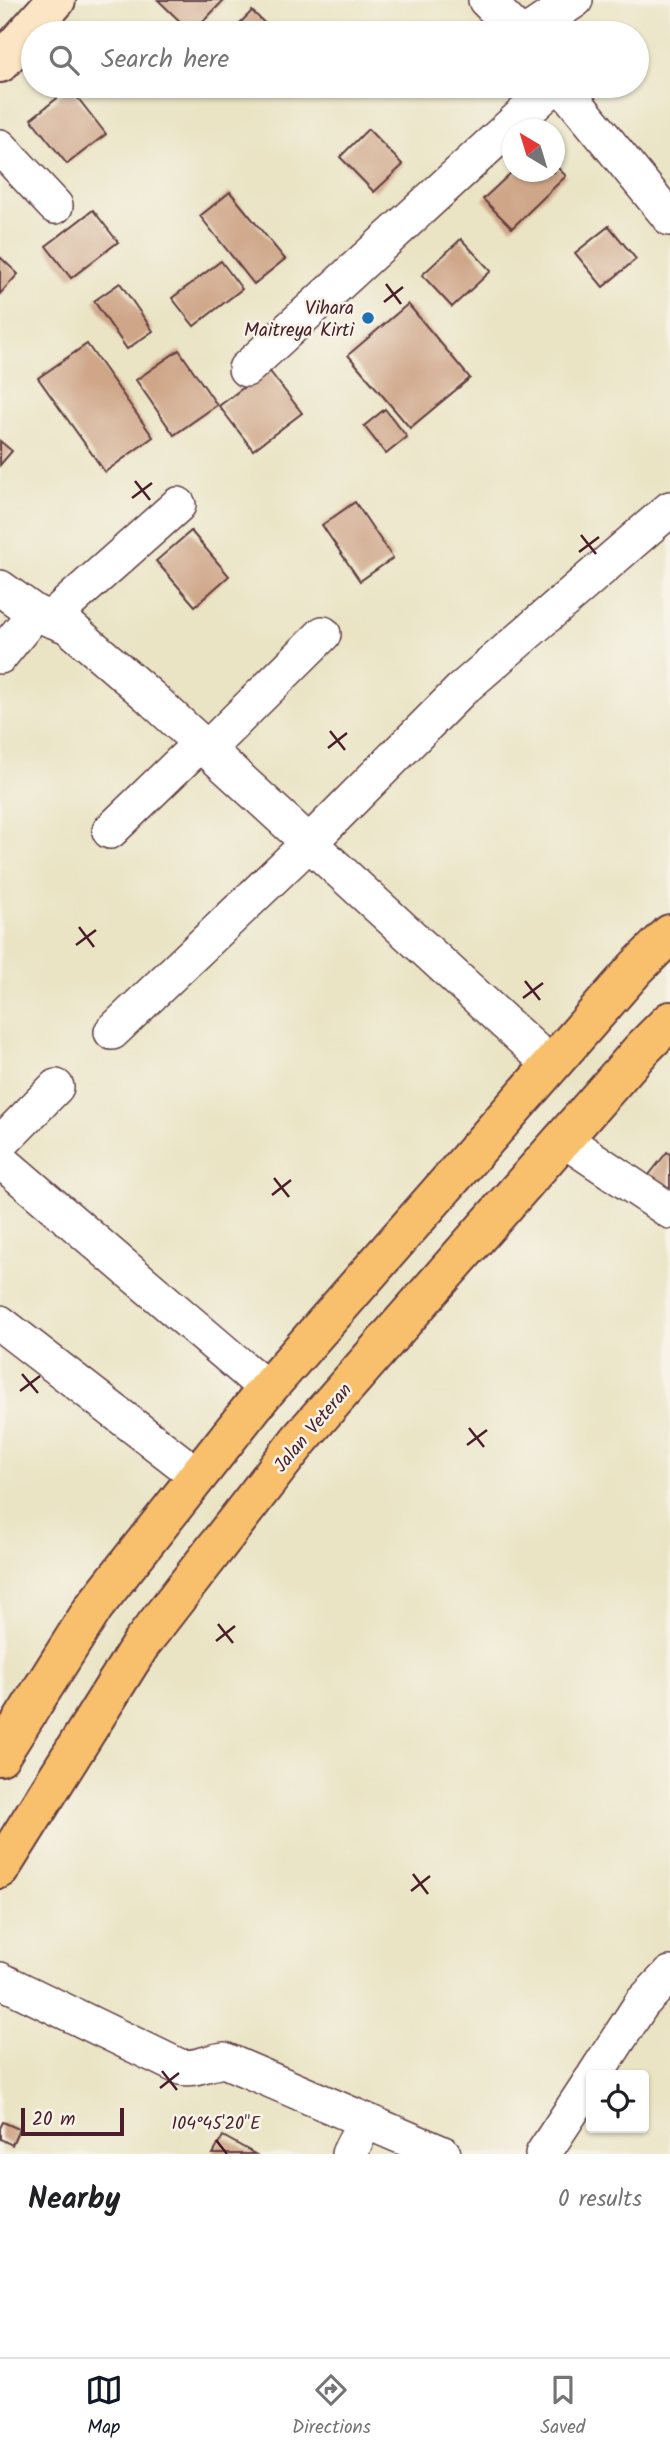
<!DOCTYPE html>
<meta charset="utf-8">
<style>
:root{--surface:#fff;--page:#f2f2f2;--text:#202124;--muted:#757577;--line:#e0e0e0;--accent:#111827}
body{margin:0;font-family:Kalam,sans-serif;background:var(--page);color:var(--text)}
.controls{position:absolute;right:21px;bottom:21px;display:grid;overflow:hidden;border-radius:7px;box-shadow:0 2px 5px #0004}
.controls button{width:63px;height:63px;display:grid;place-items:center;padding:0;border:0;border-bottom:2px solid var(--line);background:var(--surface);color:var(--text);font:35px sans-serif}
.compass{position:absolute;left:502px;top:119px;width:63px;height:63px;border-radius:50%;background:var(--surface);box-shadow:0 2px 5px #0004;rotate:322deg}
.scale{position:absolute;left:21px;bottom:18px;width:103px;box-sizing:border-box;padding-left:7px;border:4px solid #4a1f2b;border-top:0;font-size:19px;line-height:24px;white-space:nowrap;color:#4a1f2b;-webkit-text-stroke:5px #f7f3e8;paint-order:stroke}
.list{margin:0;padding:0;list-style:none}
h2{display:flex;justify-content:space-between;align-items:center;height:91px;margin:0;padding:0 28px;font-size:30px}
h2 small{font-size:23px;font-weight:400;color:var(--muted)}
.icon{flex:none;width:38px;height:38px;fill:none;stroke:currentColor;stroke-width:2;stroke-linecap:round;stroke-linejoin:round}
.map{position:relative;flex:none;width:670px;height:2154px;overflow:hidden}
.search{position:absolute;background:var(--surface);box-shadow:0 2px 5px #0004;left:21px;right:21px;top:21px;height:77px;display:flex;align-items:center;gap:18px;box-sizing:border-box;padding:0 24px;border-radius:38px;color:var(--muted);font-size:26px}
.sheet{height:203px;background:var(--surface)}
nav{display:flex;justify-content:space-around;align-items:center;box-sizing:border-box;height:98px;border-top:2px solid var(--line);background:var(--surface);font-size:19px;color:var(--muted)}
nav a{display:grid;justify-items:center;gap:4px}
nav .on{color:var(--accent)}
.map>svg:first-child{display:block}
</style>
<div class="map">
<svg width="670" height="2154" viewBox="0 0 670 2154">
<rect width="100%" height="100%" fill="#f7f3e8"/>
<filter id="ink" filterUnits="userSpaceOnUse"><feTurbulence type="fractalNoise" baseFrequency=".0143" numOctaves="2"/><feDisplacementMap in="SourceGraphic" scale="14" xChannelSelector="R" yChannelSelector="G"/><feConvolveMatrix kernelMatrix="1 2 1 2 8 2 1 2 1" color-interpolation-filters="sRGB"/></filter>
<filter id="wash" filterUnits="userSpaceOnUse"><feTurbulence type="fractalNoise" baseFrequency=".00686" numOctaves="4" result="noise"/><feDisplacementMap in="SourceGraphic" scale="28" xChannelSelector="R" yChannelSelector="G"/><feGaussianBlur stdDeviation="1.57" result="paint"/><feColorMatrix in="noise" values="0 0 0 0 0 0 0 0 0 0 0 0 0 0 0 0 0 1.4 0 .05"/><feComposite in="paint" operator="in"/></filter>
<g filter="url(#wash)">
<rect width="100%" height="100%" fill="#eae4c5"/>
<g id="blocks">
<g fill="#cfa688">
<polygon points="158,0 224,0 192,33"/>
<polygon points="252,11 275,33 230,33"/>
<polygon points="70,88 106,134 67,164 31,119"/>
<polygon points="368,129 403,165 374,192 340,157"/>
<polygon points="554,164 566,176 512,228 483,199 512,172 554,172"/>
<polygon points="230,192 285,259 254,284 200,216"/>
<polygon points="93,210 118,242 71,278 46,246"/>
<polygon points="609,226 636,259 603,287 575,253"/>
<polygon points="461,239 491,271 452,307 422,275"/>
<polygon points="0,257 18,274 0,294"/>
<polygon points="221,261 242,289 194,326 172,298"/>
<polygon points="120,283 153,331 127,349 94,301"/>
<polygon points="408,304 470,378 410,428 348,355"/>
<polygon points="87,344 153,437 105,472 38,378"/>
<polygon points="179,350 217,405 174,435 136,380"/>
<polygon points="268,369 302,413 253,450 219,406"/>
<polygon points="385,409 407,437 386,454 364,426"/>
<polygon points="0,441 12,451 0,465"/>
<polygon points="355,502 393,558 360,581 322,525"/>
<polygon points="191,531 229,576 195,606 156,561"/>
<polygon points="667,1152 670,1154 670,1199 645,1180"/>
<polygon points="3,2122 19,2129 12,2145 0,2139 0,2128"/>
<polygon points="223,2136 255,2154 213,2154"/>
</g>
</g>
</g>
<g filter="url(#ink)">
<use href="#blocks" fill-opacity="0" stroke="#623d42" stroke-width="2"/>
<g fill="none" stroke-linecap="round" stroke-linejoin="round">
<g stroke="#623d42" stroke-width="38">
<g id="street">
<polyline points="486,0 519,33"/>
<polyline points="526,33 575,0"/>
<polyline points="562,86 670,218"/>
<polyline points="0,147 55,206"/>
<polyline points="246,369 554,86"/>
<polyline points="0,588 35,613 68,626 149,696 551,1065"/>
<polyline points="50,619 178,505"/>
<polyline points="0,656 35,613"/>
<polyline points="207,749 323,634"/>
<polyline points="110,831 201,743"/>
<polyline points="112,1032 309,843 461,690 670,509"/>
<polyline points="563,1139 670,1211"/>
<polyline points="0,1144 56,1087"/>
<polyline points="0,1160 267,1389"/>
<polyline points="0,1323 198,1476"/>
<path d="M0 1980 180 2067C196 2070 207 2062 224 2060L443 2154"/>
<polyline points="595,2075 642,2003 670,1974"/>
<polyline points="349,2154 365,2121"/>
<polyline points="543,2154 591,2081"/>
</g>
</g>
<g stroke="#623d42" stroke-width="42">
<polyline id="secondary" points="0,63 56,0"/>
</g>
<g stroke="#623d42" stroke-width="42">
<g id="highway">
<polyline points="0,1756 94,1607 261,1396 636,968 670,934"/>
<polyline points="0,1869 141,1644 300,1439 642,1049 670,1021"/>
</g>
</g>
<use href="#street" stroke="#fff" stroke-width="35"/>
<use href="#secondary" stroke="#fce5c4" stroke-width="38"/>
<use href="#highway" stroke="#f8bf6c" stroke-width="38"/>
</g>
</g>
<path fill="none" stroke="#4a1f2b" stroke-width="2.5" d="M386 284 401 304M384 302 403 287M135 481 150 500M132 498 152 483M581 535 596 554M579 552 599 537M330 731 345 750M328 748 347 733M79 927 94 947M76 945 96 930M525 981 540 1000M523 998 543 983M274 1178 289 1197M272 1195 291 1180M22 1374 38 1393M20 1391 40 1376M469 1428 484 1447M467 1445 487 1430M218 1624 233 1643M216 1641 235 1626M413 1874 428 1894M411 1891 430 1876M162 2071 177 2090M160 2088 179 2073M216 2140 227 2154"/>
<circle fill="#1f6fb2" stroke="#f7f3e8" stroke-width="2.5" cx="368" cy="318" r="7"/>
<g text-anchor="middle" stroke-width="5" stroke-linejoin="round" paint-order="stroke">
<g font-size="19" fill="#4a1f2b" stroke="#f7f3e8" text-anchor="end">
<text x="354" y="314">Vihara<tspan x="354" dy="22">Maitreya Kirti</tspan></text>
</g>
<g font-size="19" fill="#4a1f2b" stroke="#f7f3e8">
<text transform="translate(312 1427) rotate(-50)" y="7">Jalan Veteran</text>
</g>
</g>
<g font-size="18" text-anchor="middle" fill="#4a1f2b" stroke="#f7f3e8" stroke-width="5" stroke-linejoin="round" paint-order="stroke">
<text x="216" y="2129">104°45'20"E</text>
</g>
</svg>
<div class="controls">
<button><svg class="icon" aria-label="locate" viewBox="0 0 24 24"><circle cx="12" cy="12" r="6"/><path d="M12 2v4M12 18v4M2 12h4M18 12h4"/></svg></button>
</div>
<svg class="compass" viewBox="-18 -18 36 36"><path d="M0-13l5 13h-10z" fill="#e53935"/><path d="M0 13l5-13h-10z" fill="#757577"/></svg>
<div class="scale">20 m</div>
<div class="search"><svg class="icon" aria-label="search" viewBox="0 0 24 24"><circle cx="10" cy="10" r="6"/><path d="M15 15l6 6"/></svg>Search here</div>
</div>
<section class="sheet">
<h2>Nearby<small>0 results</small></h2>
<ul class="list">
</ul>
</section>
<nav>
<a class="on"><svg class="icon" aria-label="map" viewBox="0 0 24 24"><path d="M3 6l6-2 6 2 6-2v14l-6 2-6-2-6 2zM9 4v14M15 6v14"/></svg>Map</a>
<a><svg class="icon" aria-label="directions" viewBox="0 0 24 24"><path d="M12 3l9 9-9 9-9-9zM9 14v-3h6M13 9l2 2-2 2"/></svg>Directions</a>
<a><svg class="icon" aria-label="saved" viewBox="0 0 24 24"><path d="M7 4h10v16l-5-4-5 4z"/></svg>Saved</a>
</nav>
